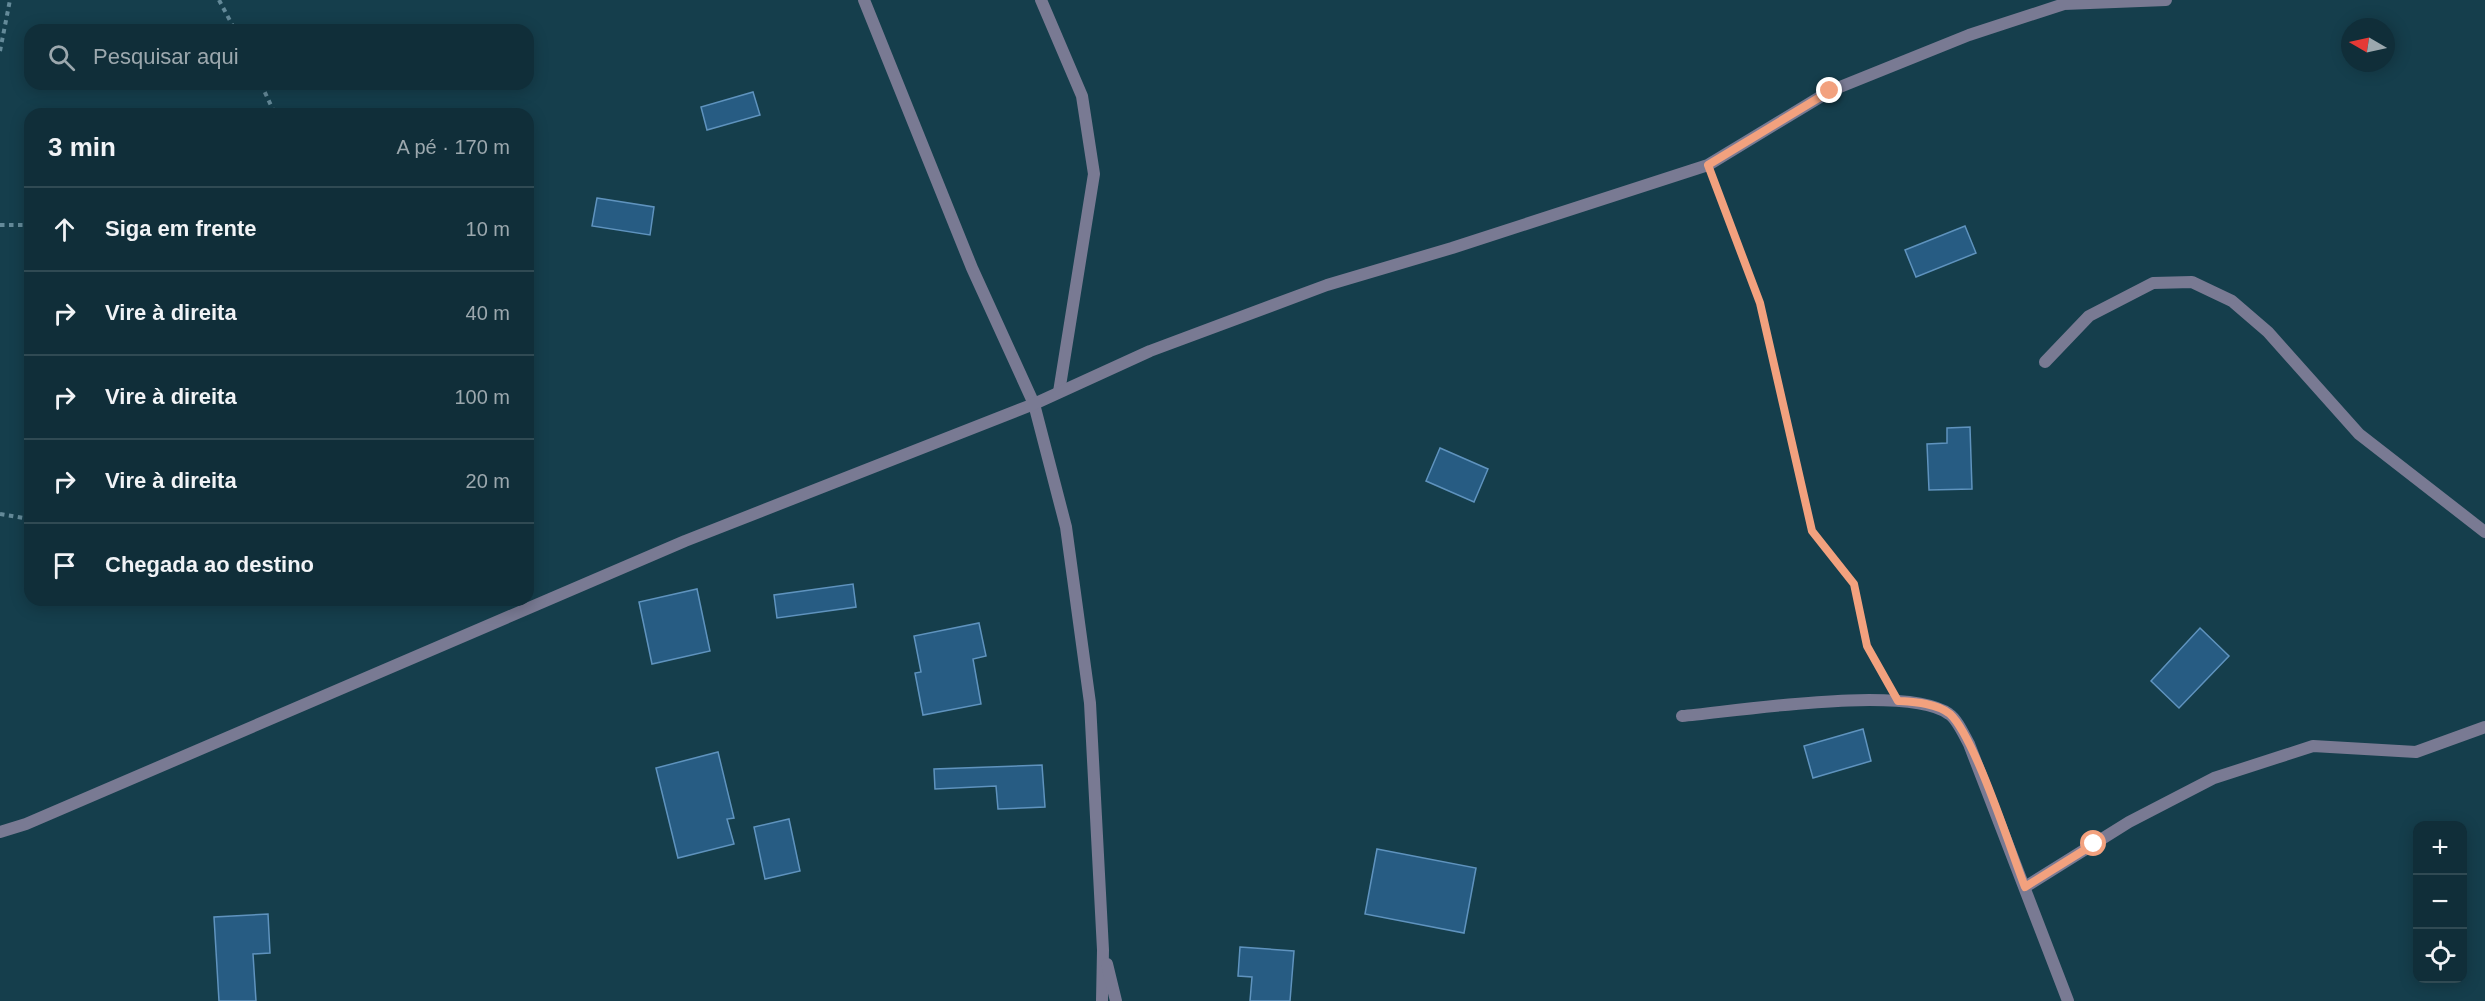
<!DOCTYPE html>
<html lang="pt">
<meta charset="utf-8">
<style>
:root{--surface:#102e39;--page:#1e3a44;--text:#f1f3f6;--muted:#9ca8ae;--line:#304a53}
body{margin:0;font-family:Arial,sans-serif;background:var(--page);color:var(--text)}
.controls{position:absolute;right:18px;bottom:18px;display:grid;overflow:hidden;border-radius:12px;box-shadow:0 3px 15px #0003}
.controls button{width:54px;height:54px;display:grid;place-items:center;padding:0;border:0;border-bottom:2px solid var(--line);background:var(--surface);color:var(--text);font:30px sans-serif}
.compass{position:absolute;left:2341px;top:18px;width:54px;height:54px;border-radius:50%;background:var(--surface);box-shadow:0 3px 15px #0003;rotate:279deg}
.stop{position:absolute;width:18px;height:18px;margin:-14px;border:4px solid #f2a17e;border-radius:50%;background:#fff}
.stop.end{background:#f2a17e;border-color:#fff;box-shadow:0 2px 6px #0008}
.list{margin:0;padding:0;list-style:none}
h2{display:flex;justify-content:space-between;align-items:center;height:78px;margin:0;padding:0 24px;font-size:26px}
h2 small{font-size:20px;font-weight:400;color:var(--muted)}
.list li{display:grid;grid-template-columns:39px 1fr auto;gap:18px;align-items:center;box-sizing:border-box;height:84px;padding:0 24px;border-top:2px solid var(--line)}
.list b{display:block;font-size:22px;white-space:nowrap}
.list em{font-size:20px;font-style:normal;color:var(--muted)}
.icon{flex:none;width:33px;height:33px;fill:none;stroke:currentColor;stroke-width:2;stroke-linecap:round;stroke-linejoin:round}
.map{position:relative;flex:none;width:2485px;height:1001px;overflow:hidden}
.search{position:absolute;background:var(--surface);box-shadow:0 3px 15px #0003;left:24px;top:24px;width:510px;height:66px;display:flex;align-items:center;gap:15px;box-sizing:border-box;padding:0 21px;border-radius:18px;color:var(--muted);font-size:22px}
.panel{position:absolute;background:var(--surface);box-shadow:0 3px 15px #0003;left:24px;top:108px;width:510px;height:498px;border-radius:18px}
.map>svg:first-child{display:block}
</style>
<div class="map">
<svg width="2485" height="1001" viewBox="0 0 2485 1001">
<rect width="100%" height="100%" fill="#153e4c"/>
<g fill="#275c83" stroke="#5f93be" stroke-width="1.5">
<polygon points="753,92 760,115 707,130 701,107"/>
<polygon points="597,198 654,207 650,235 592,226"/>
<polygon points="1965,226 1976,253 1916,277 1905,250"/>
<polygon points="1970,427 1972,489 1929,490 1927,444 1947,443 1947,428"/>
<polygon points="1440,448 1488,469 1474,502 1426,481"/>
<polygon points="853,584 856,607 777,618 774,595"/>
<polygon points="697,589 710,651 652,664 639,602"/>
<polygon points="979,623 986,656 973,659 981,704 923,715 915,673 921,672 914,636"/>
<polygon points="2200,628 2229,656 2179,708 2151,681"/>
<polygon points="1863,729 1871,761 1813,778 1804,746"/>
<polygon points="718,752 734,818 727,819 734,844 678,858 656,768"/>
<polygon points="1042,765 1045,807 998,809 996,786 935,789 934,769"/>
<polygon points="789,819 800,871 765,879 754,827"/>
<polygon points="1377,849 1476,868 1464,933 1365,914"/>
<polygon points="268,914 270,953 253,954 256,1001 219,1001 214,917"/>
<polygon points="1240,947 1294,951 1290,1001 1250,1001 1252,977 1238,976"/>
</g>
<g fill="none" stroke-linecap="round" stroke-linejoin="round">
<g stroke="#648a99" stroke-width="4" stroke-dasharray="4.5 4.5" stroke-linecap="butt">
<polyline points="219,0 235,30"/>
<polyline points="0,51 10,0"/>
<polyline points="261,84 275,114"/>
<polyline points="1717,188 1760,303 1812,531 1854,584 1867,646 1883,674"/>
<polyline points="0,225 30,225"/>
<polyline points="0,514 30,519"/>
</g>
<g stroke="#797a93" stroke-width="12">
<polyline points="2045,362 2089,316 2153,283 2192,282 2232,301 2268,332 2359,434 2485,532"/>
<polyline points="2025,887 2129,822 2214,778 2313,746 2416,752 2485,727"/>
</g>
<g stroke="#797a93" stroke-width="12">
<polyline points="864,0 972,268 1034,404 1066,527 1090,703 1103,950 1102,1001"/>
<polyline points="1041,0 1082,96 1094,174 1059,392"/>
<path d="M1682 716C1738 711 1907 684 1949 714 1957 719 1964 735 1969 744L2068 1001"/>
<polyline points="0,832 26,824 685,541 1034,404 1150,351 1327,285 1452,248 1708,165 1830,91 1969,35 2064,4 2166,0"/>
<polyline points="1107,964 1116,1001"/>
</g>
</g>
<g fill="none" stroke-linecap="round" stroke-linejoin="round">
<path stroke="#f2a17e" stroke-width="8" d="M1830 91 1708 165 1760 303 1812 531 1854 584 1867 646 1898 701C1914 702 1937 703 1950 714 1975 737 2011 851 2025 887L2094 844"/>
</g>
</svg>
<div class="controls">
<button>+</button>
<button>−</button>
<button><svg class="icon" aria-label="locate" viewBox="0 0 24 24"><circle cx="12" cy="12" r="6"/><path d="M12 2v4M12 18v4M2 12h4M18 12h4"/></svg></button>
</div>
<svg class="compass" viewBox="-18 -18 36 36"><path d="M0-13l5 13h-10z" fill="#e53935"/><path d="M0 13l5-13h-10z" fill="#9ca8ae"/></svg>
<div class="stop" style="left:2094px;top:844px"></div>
<div class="stop end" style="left:1830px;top:91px"></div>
<div class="search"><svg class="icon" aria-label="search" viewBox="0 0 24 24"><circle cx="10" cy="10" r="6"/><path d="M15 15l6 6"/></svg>Pesquisar aqui</div>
<section class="panel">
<h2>3 min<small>A pé · 170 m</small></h2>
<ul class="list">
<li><svg class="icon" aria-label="ahead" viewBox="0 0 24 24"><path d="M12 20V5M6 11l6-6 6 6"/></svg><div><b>Siga em frente</b></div><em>10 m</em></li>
<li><svg class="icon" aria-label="right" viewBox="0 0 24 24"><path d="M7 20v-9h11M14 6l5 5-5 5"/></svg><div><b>Vire à direita</b></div><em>40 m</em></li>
<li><svg class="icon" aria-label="right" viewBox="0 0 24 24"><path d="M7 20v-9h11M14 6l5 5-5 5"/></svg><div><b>Vire à direita</b></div><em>100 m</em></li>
<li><svg class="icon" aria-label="right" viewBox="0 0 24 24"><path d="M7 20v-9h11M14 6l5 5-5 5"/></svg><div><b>Vire à direita</b></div><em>20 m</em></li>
<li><svg class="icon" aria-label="arrive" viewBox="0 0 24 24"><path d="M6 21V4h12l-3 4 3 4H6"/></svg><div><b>Chegada ao destino</b></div></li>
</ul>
</section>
</div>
